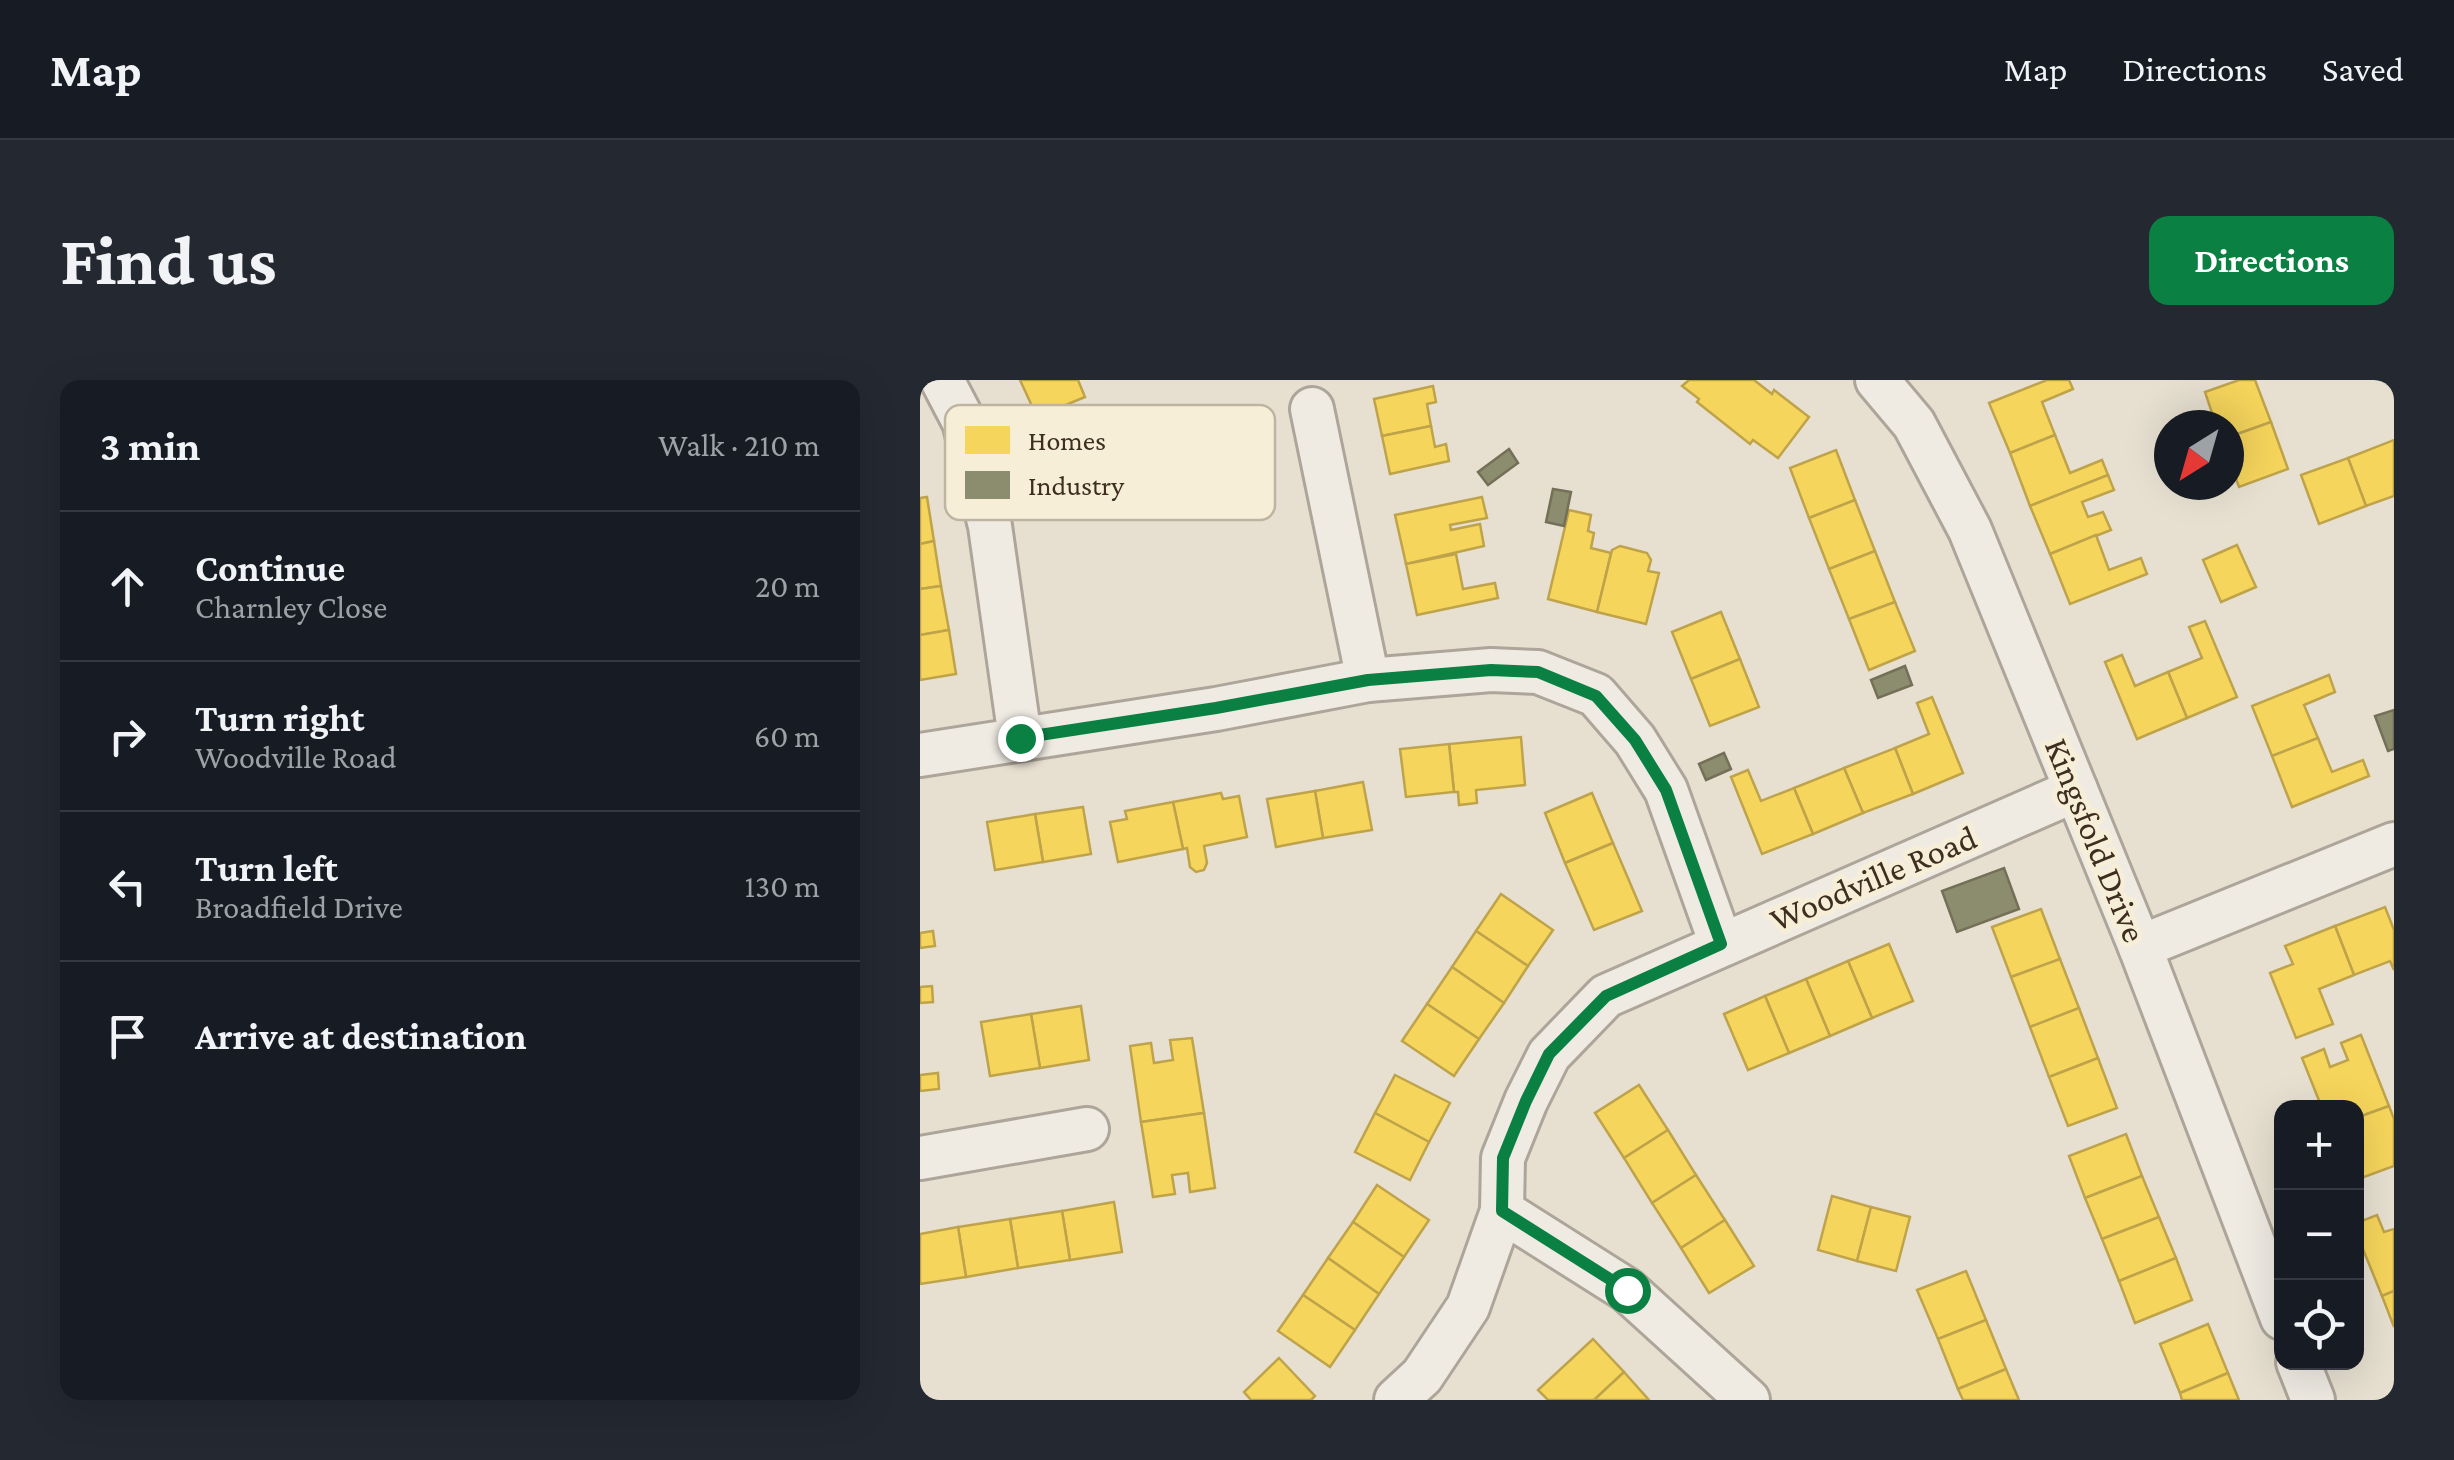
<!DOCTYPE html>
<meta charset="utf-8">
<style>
:root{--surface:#171b24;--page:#242831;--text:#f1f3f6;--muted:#9ea1a6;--line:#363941;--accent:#0b8043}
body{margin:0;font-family:"Crimson Pro",serif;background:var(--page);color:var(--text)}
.controls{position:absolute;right:30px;bottom:30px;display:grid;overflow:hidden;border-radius:20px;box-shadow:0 10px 40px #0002}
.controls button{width:90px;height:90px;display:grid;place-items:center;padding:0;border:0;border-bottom:2px solid var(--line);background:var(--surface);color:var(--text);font:50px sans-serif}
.compass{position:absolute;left:1234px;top:30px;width:90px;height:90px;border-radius:50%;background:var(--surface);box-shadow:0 10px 40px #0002;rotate:217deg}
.stop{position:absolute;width:30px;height:30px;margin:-22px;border:8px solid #0b8043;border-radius:50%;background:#fff}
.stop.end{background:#0b8043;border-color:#fff;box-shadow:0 2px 10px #0008}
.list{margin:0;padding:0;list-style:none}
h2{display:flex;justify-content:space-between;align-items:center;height:130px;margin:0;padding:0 40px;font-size:42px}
h2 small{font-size:32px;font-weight:400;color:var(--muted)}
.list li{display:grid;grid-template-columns:65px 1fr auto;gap:30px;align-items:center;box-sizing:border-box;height:150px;padding:0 40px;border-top:2px solid var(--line)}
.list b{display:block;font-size:38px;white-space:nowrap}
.list p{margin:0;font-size:32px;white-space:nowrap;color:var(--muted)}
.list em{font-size:32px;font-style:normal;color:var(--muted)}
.icon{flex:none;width:55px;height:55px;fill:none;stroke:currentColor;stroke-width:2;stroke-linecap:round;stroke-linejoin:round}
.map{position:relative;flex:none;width:1474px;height:1020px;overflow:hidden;border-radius:20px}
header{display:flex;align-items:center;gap:60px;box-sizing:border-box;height:140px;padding:0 50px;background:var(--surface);border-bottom:2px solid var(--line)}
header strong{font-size:48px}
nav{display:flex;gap:55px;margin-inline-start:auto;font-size:35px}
.intro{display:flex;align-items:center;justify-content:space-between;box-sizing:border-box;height:240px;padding:0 60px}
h1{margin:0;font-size:70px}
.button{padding:25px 45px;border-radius:20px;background:var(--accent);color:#fff;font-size:35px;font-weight:700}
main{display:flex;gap:60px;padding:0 60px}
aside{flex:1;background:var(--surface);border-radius:20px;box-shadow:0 10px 40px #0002}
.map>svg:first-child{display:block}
</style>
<header>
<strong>Map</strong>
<nav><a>Map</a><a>Directions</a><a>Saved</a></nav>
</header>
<div class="intro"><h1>Find us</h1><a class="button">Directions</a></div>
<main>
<aside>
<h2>3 min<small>Walk · 210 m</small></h2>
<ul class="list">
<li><svg class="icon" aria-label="ahead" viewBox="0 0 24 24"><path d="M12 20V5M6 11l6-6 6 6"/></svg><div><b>Continue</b><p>Charnley Close</p></div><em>20 m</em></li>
<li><svg class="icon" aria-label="right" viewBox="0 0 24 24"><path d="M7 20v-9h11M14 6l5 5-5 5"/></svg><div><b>Turn right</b><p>Woodville Road</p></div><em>60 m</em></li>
<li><svg class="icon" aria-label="left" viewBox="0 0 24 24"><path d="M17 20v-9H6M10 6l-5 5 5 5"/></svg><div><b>Turn left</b><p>Broadfield Drive</p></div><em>130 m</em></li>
<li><svg class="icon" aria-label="arrive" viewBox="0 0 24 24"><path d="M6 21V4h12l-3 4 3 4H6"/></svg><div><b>Arrive at destination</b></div></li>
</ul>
</aside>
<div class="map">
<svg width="1474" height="1020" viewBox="0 0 1474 1020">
<rect width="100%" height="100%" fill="#e7e0d1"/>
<g fill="#f6d55c" stroke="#bea34a" stroke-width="2.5">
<polygon points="100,0 158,0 165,17 117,37"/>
<polygon points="769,0 834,0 852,14 854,10 889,37 858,78 833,60 830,64 777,22 779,19 762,6"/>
<polygon points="1127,0 1149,0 1153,9 1122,22 1135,55 1090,73 1069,23"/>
<polygon points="1319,0 1335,0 1351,42 1309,57 1309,45 1296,45 1285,12"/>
<polygon points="513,6 516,22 507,24 511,46 462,56 454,19"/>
<polygon points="1351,42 1368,89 1319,107 1309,80 1309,57"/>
<polygon points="511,46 515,67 526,64 529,81 470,94 462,56"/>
<polygon points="1135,55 1150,93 1182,80 1188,95 1110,126 1090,73"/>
<polygon points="1474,60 1474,116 1446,126 1428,78"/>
<polygon points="916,70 935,120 889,138 870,88"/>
<polygon points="1428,78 1446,126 1399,144 1381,95"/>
<polygon points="1188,95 1194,110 1162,122 1168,137 1183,132 1191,150 1130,174 1110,126"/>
<polygon points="7,117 14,161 0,164 0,118"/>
<polygon points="562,117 567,138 530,145 531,150 560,144 564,166 486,184 475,135"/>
<polygon points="935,120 955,171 909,189 889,138"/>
<polygon points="649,130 671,135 668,151 674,153 671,168 691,173 677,232 628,219"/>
<polygon points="1176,155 1189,190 1221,178 1227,194 1150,224 1130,174"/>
<polygon points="14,161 21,206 0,209 0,164"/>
<polygon points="1317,165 1336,207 1301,222 1283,180"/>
<polygon points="700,166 727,173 731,180 728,191 739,193 726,244 677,232 692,170"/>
<polygon points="955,171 975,222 929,239 909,189"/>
<polygon points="536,174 543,209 575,203 578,218 497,235 486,184"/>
<polygon points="21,206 29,250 0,255 0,209"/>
<polygon points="975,222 995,271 949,290 929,239"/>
<polygon points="801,232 820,279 771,299 752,252"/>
<polygon points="1285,241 1317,317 1267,338 1248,292 1282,278 1269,247"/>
<polygon points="29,250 36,294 0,300 0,255"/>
<polygon points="1202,275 1215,306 1248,292 1267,338 1217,359 1185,282"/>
<polygon points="820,279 839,327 790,346 771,299"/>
<polygon points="1409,295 1415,312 1384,325 1398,358 1352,376 1332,326"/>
<polygon points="1012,317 1043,393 993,414 975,368 1009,354 997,323"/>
<polygon points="601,357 605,405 556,410 557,423 539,425 538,412 534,412 529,364"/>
<polygon points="1398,358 1412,392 1443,380 1449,396 1372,427 1352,376"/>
<polygon points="529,364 534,412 486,417 480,369"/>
<polygon points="975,368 993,414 943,433 924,388"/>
<polygon points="924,388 943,433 893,454 874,408"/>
<polygon points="828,390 841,421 874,408 893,454 842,474 811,397"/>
<polygon points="443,402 452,450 403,458 395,411"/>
<polygon points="395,411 403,458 356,467 347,419"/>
<polygon points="301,413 303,419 319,416 327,457 284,466 287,483 284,490 276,492 270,487 267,468 263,469 253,422"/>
<polygon points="672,413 693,463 645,483 625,433"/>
<polygon points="253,422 263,469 198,482 190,442 207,439 205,431"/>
<polygon points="163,427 171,474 123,482 115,434"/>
<polygon points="115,434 123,482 75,490 67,442"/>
<polygon points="693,463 722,531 674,550 645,483"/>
<polygon points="581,514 633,550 608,586 556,551"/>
<polygon points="1465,527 1474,550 1474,590 1470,581 1434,595 1415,546"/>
<polygon points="1121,529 1140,579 1091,597 1072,547"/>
<polygon points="1415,546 1434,595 1399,609 1413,644 1376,658 1350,593 1373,584 1365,566"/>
<polygon points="13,551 15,566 0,568 0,553"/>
<polygon points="556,551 608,586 584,623 532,587"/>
<polygon points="969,564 993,621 952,638 928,581"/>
<polygon points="1140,579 1159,628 1110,647 1091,597"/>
<polygon points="928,581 952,638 910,656 886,599"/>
<polygon points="532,587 584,623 559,659 507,624"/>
<polygon points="886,599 910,656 869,673 845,616"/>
<polygon points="12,606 13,622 0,623 0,607"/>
<polygon points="845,616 869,673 828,690 804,634"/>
<polygon points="507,624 559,659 534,696 482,661"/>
<polygon points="161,626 169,680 120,688 111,634"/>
<polygon points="1159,628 1178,678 1129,697 1110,647"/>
<polygon points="111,634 120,688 70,696 61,642"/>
<polygon points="1441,655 1469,726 1436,738 1436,728 1402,728 1382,678 1404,669 1410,687 1428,680 1421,663"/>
<polygon points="272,658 284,733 221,742 210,666 231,663 234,683 253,680 250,660"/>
<polygon points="1178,678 1197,728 1148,746 1129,697"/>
<polygon points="18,693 19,709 0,711 0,695"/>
<polygon points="475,695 530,723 509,762 455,733"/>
<polygon points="719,705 748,750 704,778 675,733"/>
<polygon points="1469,726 1474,739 1474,786 1436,800 1436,738"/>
<polygon points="284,733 295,808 270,812 268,793 252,795 255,814 233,817 221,742"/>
<polygon points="455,733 509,762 490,800 435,772"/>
<polygon points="748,750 776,795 732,823 704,778"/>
<polygon points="1206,754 1222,796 1165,818 1149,776"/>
<polygon points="776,795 805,840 761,868 732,823"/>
<polygon points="1222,796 1239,837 1182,859 1165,818"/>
<polygon points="457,805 509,840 484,877 433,842"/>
<polygon points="912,816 951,827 937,881 898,870"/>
<polygon points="194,822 202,872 150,880 142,831"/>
<polygon points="951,827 990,837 976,891 937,881"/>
<polygon points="142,831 150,880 98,888 90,839"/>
<polygon points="1457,835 1464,852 1474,849 1474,911 1462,916 1436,852 1436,843"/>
<polygon points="1239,837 1256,878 1199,901 1182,859"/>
<polygon points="90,839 98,888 46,897 38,847"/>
<polygon points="805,840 834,886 789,913 761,868"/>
<polygon points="433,842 484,877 459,914 408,878"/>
<polygon points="38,847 46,897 0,904 0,854"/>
<polygon points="408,878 459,914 435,950 383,915"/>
<polygon points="1256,878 1272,920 1215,943 1199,901"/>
<polygon points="1046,891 1066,940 1018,959 997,910"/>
<polygon points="1474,911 1474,947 1462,916"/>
<polygon points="383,915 435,950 410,987 358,951"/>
<polygon points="1066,940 1086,989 1038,1009 1018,959"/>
<polygon points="1288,944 1308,993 1260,1013 1240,964"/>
<polygon points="673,959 704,992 674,1020 628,1020 618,1010"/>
<polygon points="359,978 395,1016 391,1020 331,1020 324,1012"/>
<polygon points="1086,989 1099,1020 1043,1020 1038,1009"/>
<polygon points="704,992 729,1020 674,1020"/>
<polygon points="1308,993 1319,1020 1262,1020 1260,1013"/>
</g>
<g fill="#8c8c6e" stroke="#747057" stroke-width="2.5">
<polygon points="589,69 598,83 568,105 558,92"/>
<polygon points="633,109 651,112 644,146 626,142"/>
<polygon points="985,286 992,305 958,318 951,300"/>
<polygon points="1474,330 1474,369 1468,371 1455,336"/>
<polygon points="804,373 811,389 786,400 779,384"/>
<polygon points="1084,488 1099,529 1037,552 1022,511"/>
</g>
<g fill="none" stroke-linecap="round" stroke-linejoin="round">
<g stroke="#ada599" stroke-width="48">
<g id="street">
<polyline points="22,0 44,42 70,146 100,358"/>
<polyline points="957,0 994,44 1050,150 1220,567 1362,938"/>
<polyline points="392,29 448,300"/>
<polyline points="0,375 296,329 448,300 571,290 618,292 676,315 715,360 746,410 801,564"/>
<polyline points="1220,567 1474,464"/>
<polyline points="0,778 167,749"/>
<polyline points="582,831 707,910 828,1020"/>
<polyline points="1378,982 1393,1020"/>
<polyline points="476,1020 502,996 548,927 582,831 583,778 606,721 629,675 686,616 1156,410"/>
</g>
</g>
<use href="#street" stroke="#efebe3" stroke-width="42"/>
</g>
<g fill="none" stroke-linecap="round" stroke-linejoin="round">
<polyline stroke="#0b8043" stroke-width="12" points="100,358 296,328 448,300 571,290 618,292 676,316 715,360 746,410 801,564 686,616 629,674 606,721 583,778 582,831 707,910"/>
</g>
<g text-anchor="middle" stroke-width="10" stroke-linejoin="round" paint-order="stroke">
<g font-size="35" fill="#3d2e20" stroke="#f7eed8">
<text transform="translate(1176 460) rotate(68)" y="12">Kingsfold Drive</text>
<text transform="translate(953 498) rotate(-23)" y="12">Woodville Road</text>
</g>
</g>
<rect x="25" y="25" width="330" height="115" rx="15" fill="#f7eed8" stroke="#bfb4a1" stroke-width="2.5"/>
<rect x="45" y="46" width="45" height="28" fill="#f6d55c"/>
<rect x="45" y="91" width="45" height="28" fill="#8c8c6e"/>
<g font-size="28" fill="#3d2e20">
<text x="108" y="70">Homes</text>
<text x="108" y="115">Industry</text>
</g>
</svg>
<div class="controls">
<button>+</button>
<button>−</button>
<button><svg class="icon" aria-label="locate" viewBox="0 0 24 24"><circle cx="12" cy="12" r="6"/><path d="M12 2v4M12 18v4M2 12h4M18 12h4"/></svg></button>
</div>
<svg class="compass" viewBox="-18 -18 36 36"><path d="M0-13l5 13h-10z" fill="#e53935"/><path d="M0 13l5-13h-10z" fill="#9ea1a6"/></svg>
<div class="stop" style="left:707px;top:910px"></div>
<div class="stop end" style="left:100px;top:358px"></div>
</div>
</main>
